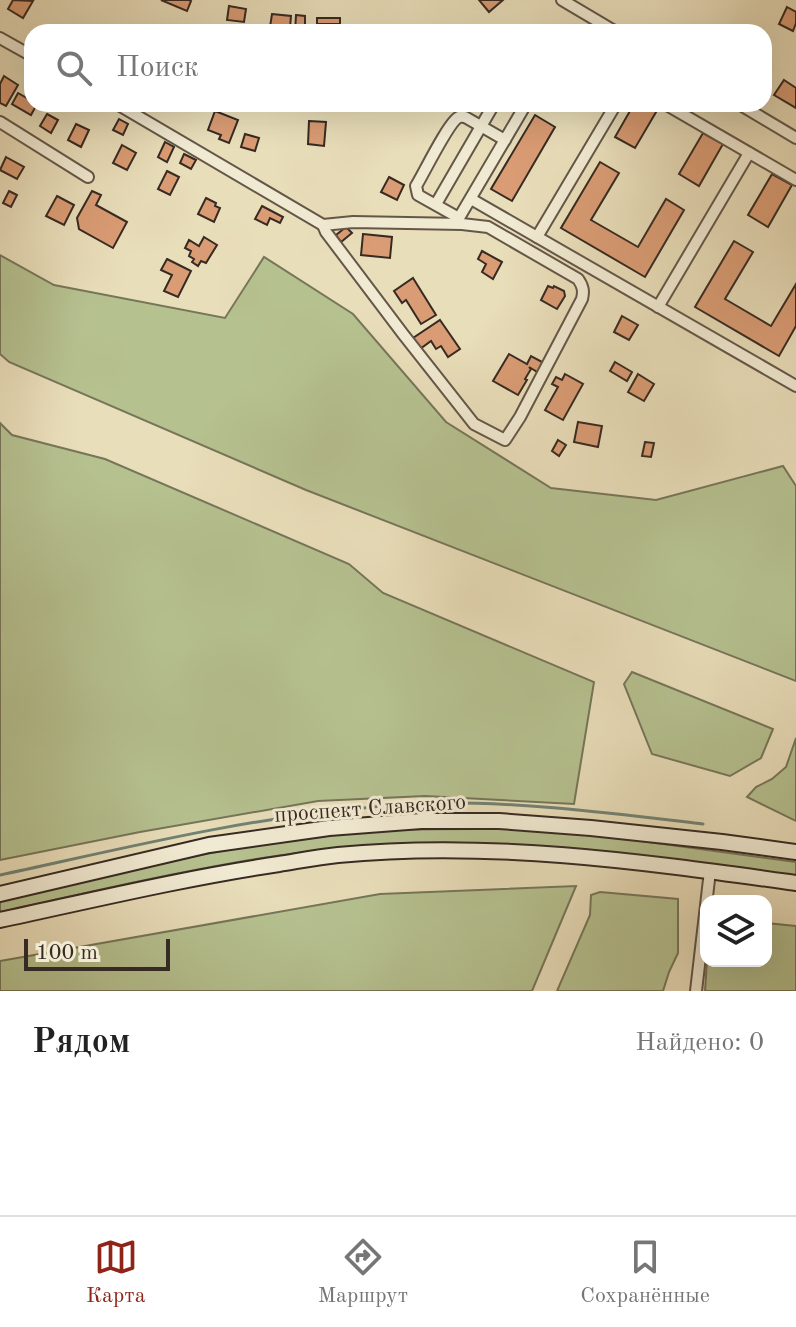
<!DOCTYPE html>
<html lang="ru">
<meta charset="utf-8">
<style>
:root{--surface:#fff;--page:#f2f2f2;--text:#222;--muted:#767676;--line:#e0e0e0;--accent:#8f2418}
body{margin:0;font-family:"Old Standard TT",serif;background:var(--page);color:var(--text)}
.controls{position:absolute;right:24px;bottom:24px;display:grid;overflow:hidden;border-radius:16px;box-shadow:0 8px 32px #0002}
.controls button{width:72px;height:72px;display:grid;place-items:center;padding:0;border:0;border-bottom:2px solid var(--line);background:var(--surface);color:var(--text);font:40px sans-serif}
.scale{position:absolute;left:24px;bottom:20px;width:146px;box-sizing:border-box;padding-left:8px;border:4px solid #372a22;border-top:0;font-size:22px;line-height:28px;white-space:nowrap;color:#372a22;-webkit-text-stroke:6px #f1ead2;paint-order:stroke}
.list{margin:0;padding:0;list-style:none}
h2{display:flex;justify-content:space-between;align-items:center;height:104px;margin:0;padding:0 32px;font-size:34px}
h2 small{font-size:26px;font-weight:400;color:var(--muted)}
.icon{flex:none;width:44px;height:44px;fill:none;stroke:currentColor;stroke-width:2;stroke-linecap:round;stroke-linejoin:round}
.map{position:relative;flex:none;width:796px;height:991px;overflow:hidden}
.search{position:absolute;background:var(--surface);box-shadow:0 8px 32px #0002;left:24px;right:24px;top:24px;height:88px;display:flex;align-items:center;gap:20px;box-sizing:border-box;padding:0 28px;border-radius:24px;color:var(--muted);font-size:30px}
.sheet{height:224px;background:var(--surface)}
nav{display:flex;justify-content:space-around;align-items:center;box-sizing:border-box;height:112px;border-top:2px solid var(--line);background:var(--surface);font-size:22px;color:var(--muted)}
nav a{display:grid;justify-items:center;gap:4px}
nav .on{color:var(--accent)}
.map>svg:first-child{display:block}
</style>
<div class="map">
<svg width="796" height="991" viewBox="0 0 796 991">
<rect width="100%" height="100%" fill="#e9deba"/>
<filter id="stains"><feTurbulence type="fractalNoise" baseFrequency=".0025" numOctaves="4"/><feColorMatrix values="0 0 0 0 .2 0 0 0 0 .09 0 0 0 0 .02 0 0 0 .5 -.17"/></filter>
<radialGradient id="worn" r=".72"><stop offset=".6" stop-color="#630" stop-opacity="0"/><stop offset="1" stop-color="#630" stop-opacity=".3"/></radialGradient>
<g fill="#b6c190" stroke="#767659" stroke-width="2">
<polygon points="0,255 54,285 225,318 264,257 353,314 446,422 551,488 656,500 783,466 796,486 796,681 306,490 9,362 0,354"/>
<polygon points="0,423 12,435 105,459 349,564 383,593 594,682 574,804 425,796 318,801 140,832 0,860"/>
<polygon points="632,672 773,729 761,758 730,776 652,754 624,684"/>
<polygon points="796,738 796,821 747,797 756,787 772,779 786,767"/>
<path d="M513 829 597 835 796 862V876C672 860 548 840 423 843 279 846 140 881 0 912V901C111 876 222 845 336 834 394 828 454 829 513 829Z"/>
<polygon points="576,886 532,991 0,991 0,961 380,894"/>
<polygon points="600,892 678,899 678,953 669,972 663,991 557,991 590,915 591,895"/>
<polygon points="766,923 796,926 796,991 705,991 707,961 766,961"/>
</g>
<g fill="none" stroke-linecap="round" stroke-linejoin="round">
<path stroke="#728274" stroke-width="3" d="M0 875C121 849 241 819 364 808 384 806 404 803 424 803 518 801 610 813 703 824"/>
</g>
<g fill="#da9c74" stroke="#372a22" stroke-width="2">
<polygon points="13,0 33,1 23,18 8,9"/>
<polygon points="161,0 189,0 191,1 187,11"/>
<polygon points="479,0 503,0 489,12"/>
<polygon points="229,6 246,9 244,22 227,20"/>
<polygon points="787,7 796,12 796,23 793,31 779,24"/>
<polygon points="272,14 291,16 290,28 270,27"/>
<polygon points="296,15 305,16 305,32 295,32"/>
<rect x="317" y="18" width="23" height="6"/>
<polygon points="4,76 18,85 6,106 0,103 0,84"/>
<polygon points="784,80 796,88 796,108 774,95"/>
<polygon points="18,93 32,101 32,104 37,104 31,115 12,104"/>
<polygon points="634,104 654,104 659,107 635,148 615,137"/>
<polygon points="215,111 238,120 229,143 219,139 221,135 208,130"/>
<polygon points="47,114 58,120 51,133 40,126"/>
<polygon points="535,115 555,127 512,201 491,189"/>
<polygon points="119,119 128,124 123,135 113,130"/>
<polygon points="309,121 326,122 324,146 308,144"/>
<polygon points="76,124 89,130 81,147 68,140"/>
<polygon points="703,133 723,144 699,186 679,174"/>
<polygon points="245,134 259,138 255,151 241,147"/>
<polygon points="165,142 174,147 167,162 158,157"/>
<polygon points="122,145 136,153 127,170 113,163"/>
<polygon points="184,154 196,160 191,169 180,163"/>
<polygon points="6,157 24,167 17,179 0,170"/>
<polygon points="600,162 619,173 591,220 638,247 666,199 684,210 645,277 561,228"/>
<polygon points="167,171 179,177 170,195 158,189"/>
<polygon points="772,174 792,185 768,227 748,215"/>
<polygon points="389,177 404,185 397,200 381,192"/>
<polygon points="9,191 17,195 11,207 3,203"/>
<polygon points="92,191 101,195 96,205 127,222 113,248 79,229 77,218"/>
<polygon points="57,196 74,205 64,225 46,216"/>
<polygon points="206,198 216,203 215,206 220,208 214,222 198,214"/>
<polygon points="262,206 283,217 280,223 270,218 267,225 255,219"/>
<polygon points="346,227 352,233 341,242 336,235"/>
<polygon points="363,234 392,237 390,258 361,255"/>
<polygon points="204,237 217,245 206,263 201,261 198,266 192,262 194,259 189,256 191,251 185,248 189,240 199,246"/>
<polygon points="734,241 753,252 725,299 771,326 796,284 796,326 779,356 695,307"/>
<polygon points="482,251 502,262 493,279 482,272 486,264 478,259"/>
<polygon points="167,259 191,271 178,297 164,291 172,275 161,270"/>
<polygon points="413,278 436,315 421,324 406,300 402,303 394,291"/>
<polygon points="548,286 553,288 554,286 564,291 565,296 557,309 541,300"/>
<polygon points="622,316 638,325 629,340 614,332"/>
<polygon points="440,320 460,349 448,357 441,346 436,349 431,341 420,349 413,338"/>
<polygon points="509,354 527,364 531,356 544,363 539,373 529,367 531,369 525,379 527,380 518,395 493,381"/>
<polygon points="615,362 632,372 627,381 610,371"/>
<polygon points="565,374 583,384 563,420 545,410 558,387 552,384 556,377 562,380"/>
<polygon points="638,374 654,384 644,401 628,392"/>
<polygon points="578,422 602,426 598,447 574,442"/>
<polygon points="558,440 566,445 559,456 552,451"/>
<polygon points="645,442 654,443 651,457 642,456"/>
</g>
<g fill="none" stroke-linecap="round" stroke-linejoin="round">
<g stroke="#645748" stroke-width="14">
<g id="street">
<polyline points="562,0 616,32"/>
<polyline points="0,38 32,56"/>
<polyline points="117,104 323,225"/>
<polyline points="665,104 796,180"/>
<polyline points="739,104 796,138"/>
<polyline points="0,122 88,177"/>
<polyline points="471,199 796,386"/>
<polyline points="436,204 494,104"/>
<path d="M459 218 418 195 416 186C423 175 449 121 459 117 461 116 463 117 465 117L505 140"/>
<path d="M353 222 462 224 488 227 578 279C583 286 584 291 582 299L520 417 505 440 474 424 403 334 326 232 323 225Z"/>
<polyline points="456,223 526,104"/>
<polyline points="537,237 616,104"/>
<polyline points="658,307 749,153"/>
<polyline points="696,991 710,871"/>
</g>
</g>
<g stroke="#372a22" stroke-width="18">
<g id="secondary">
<polyline points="0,894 209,845 329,828 421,821 499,821 591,828 722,842 796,852"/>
<path d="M0 920C93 900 185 878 279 864 298 861 318 857 338 855 491 840 645 862 796 883"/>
</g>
</g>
<use href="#street" stroke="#f1ead2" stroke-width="10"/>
<use href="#secondary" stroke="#f1ead2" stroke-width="14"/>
</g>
<g text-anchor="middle" stroke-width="6" stroke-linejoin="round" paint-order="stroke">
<g font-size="22" fill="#372a22" stroke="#f1ead2">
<text transform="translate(370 807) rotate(-4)" y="8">проспект Славского</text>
</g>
</g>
<rect width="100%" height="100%" filter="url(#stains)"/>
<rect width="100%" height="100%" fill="url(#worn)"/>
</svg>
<div class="controls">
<button><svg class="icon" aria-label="layers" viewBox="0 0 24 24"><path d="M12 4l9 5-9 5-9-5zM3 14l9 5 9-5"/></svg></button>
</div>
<div class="scale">100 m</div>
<div class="search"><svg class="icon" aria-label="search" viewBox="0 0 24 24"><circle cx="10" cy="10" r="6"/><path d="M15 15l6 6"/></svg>Поиск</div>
</div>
<section class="sheet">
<h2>Рядом<small>Найдено: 0</small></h2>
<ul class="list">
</ul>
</section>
<nav>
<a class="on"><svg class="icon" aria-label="map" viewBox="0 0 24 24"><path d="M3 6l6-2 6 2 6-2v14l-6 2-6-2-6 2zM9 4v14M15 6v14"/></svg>Карта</a>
<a><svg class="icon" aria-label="directions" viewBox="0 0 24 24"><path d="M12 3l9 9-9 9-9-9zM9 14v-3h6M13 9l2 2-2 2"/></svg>Маршрут</a>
<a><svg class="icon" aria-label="saved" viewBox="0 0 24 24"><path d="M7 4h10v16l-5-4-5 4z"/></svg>Сохранённые</a>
</nav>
